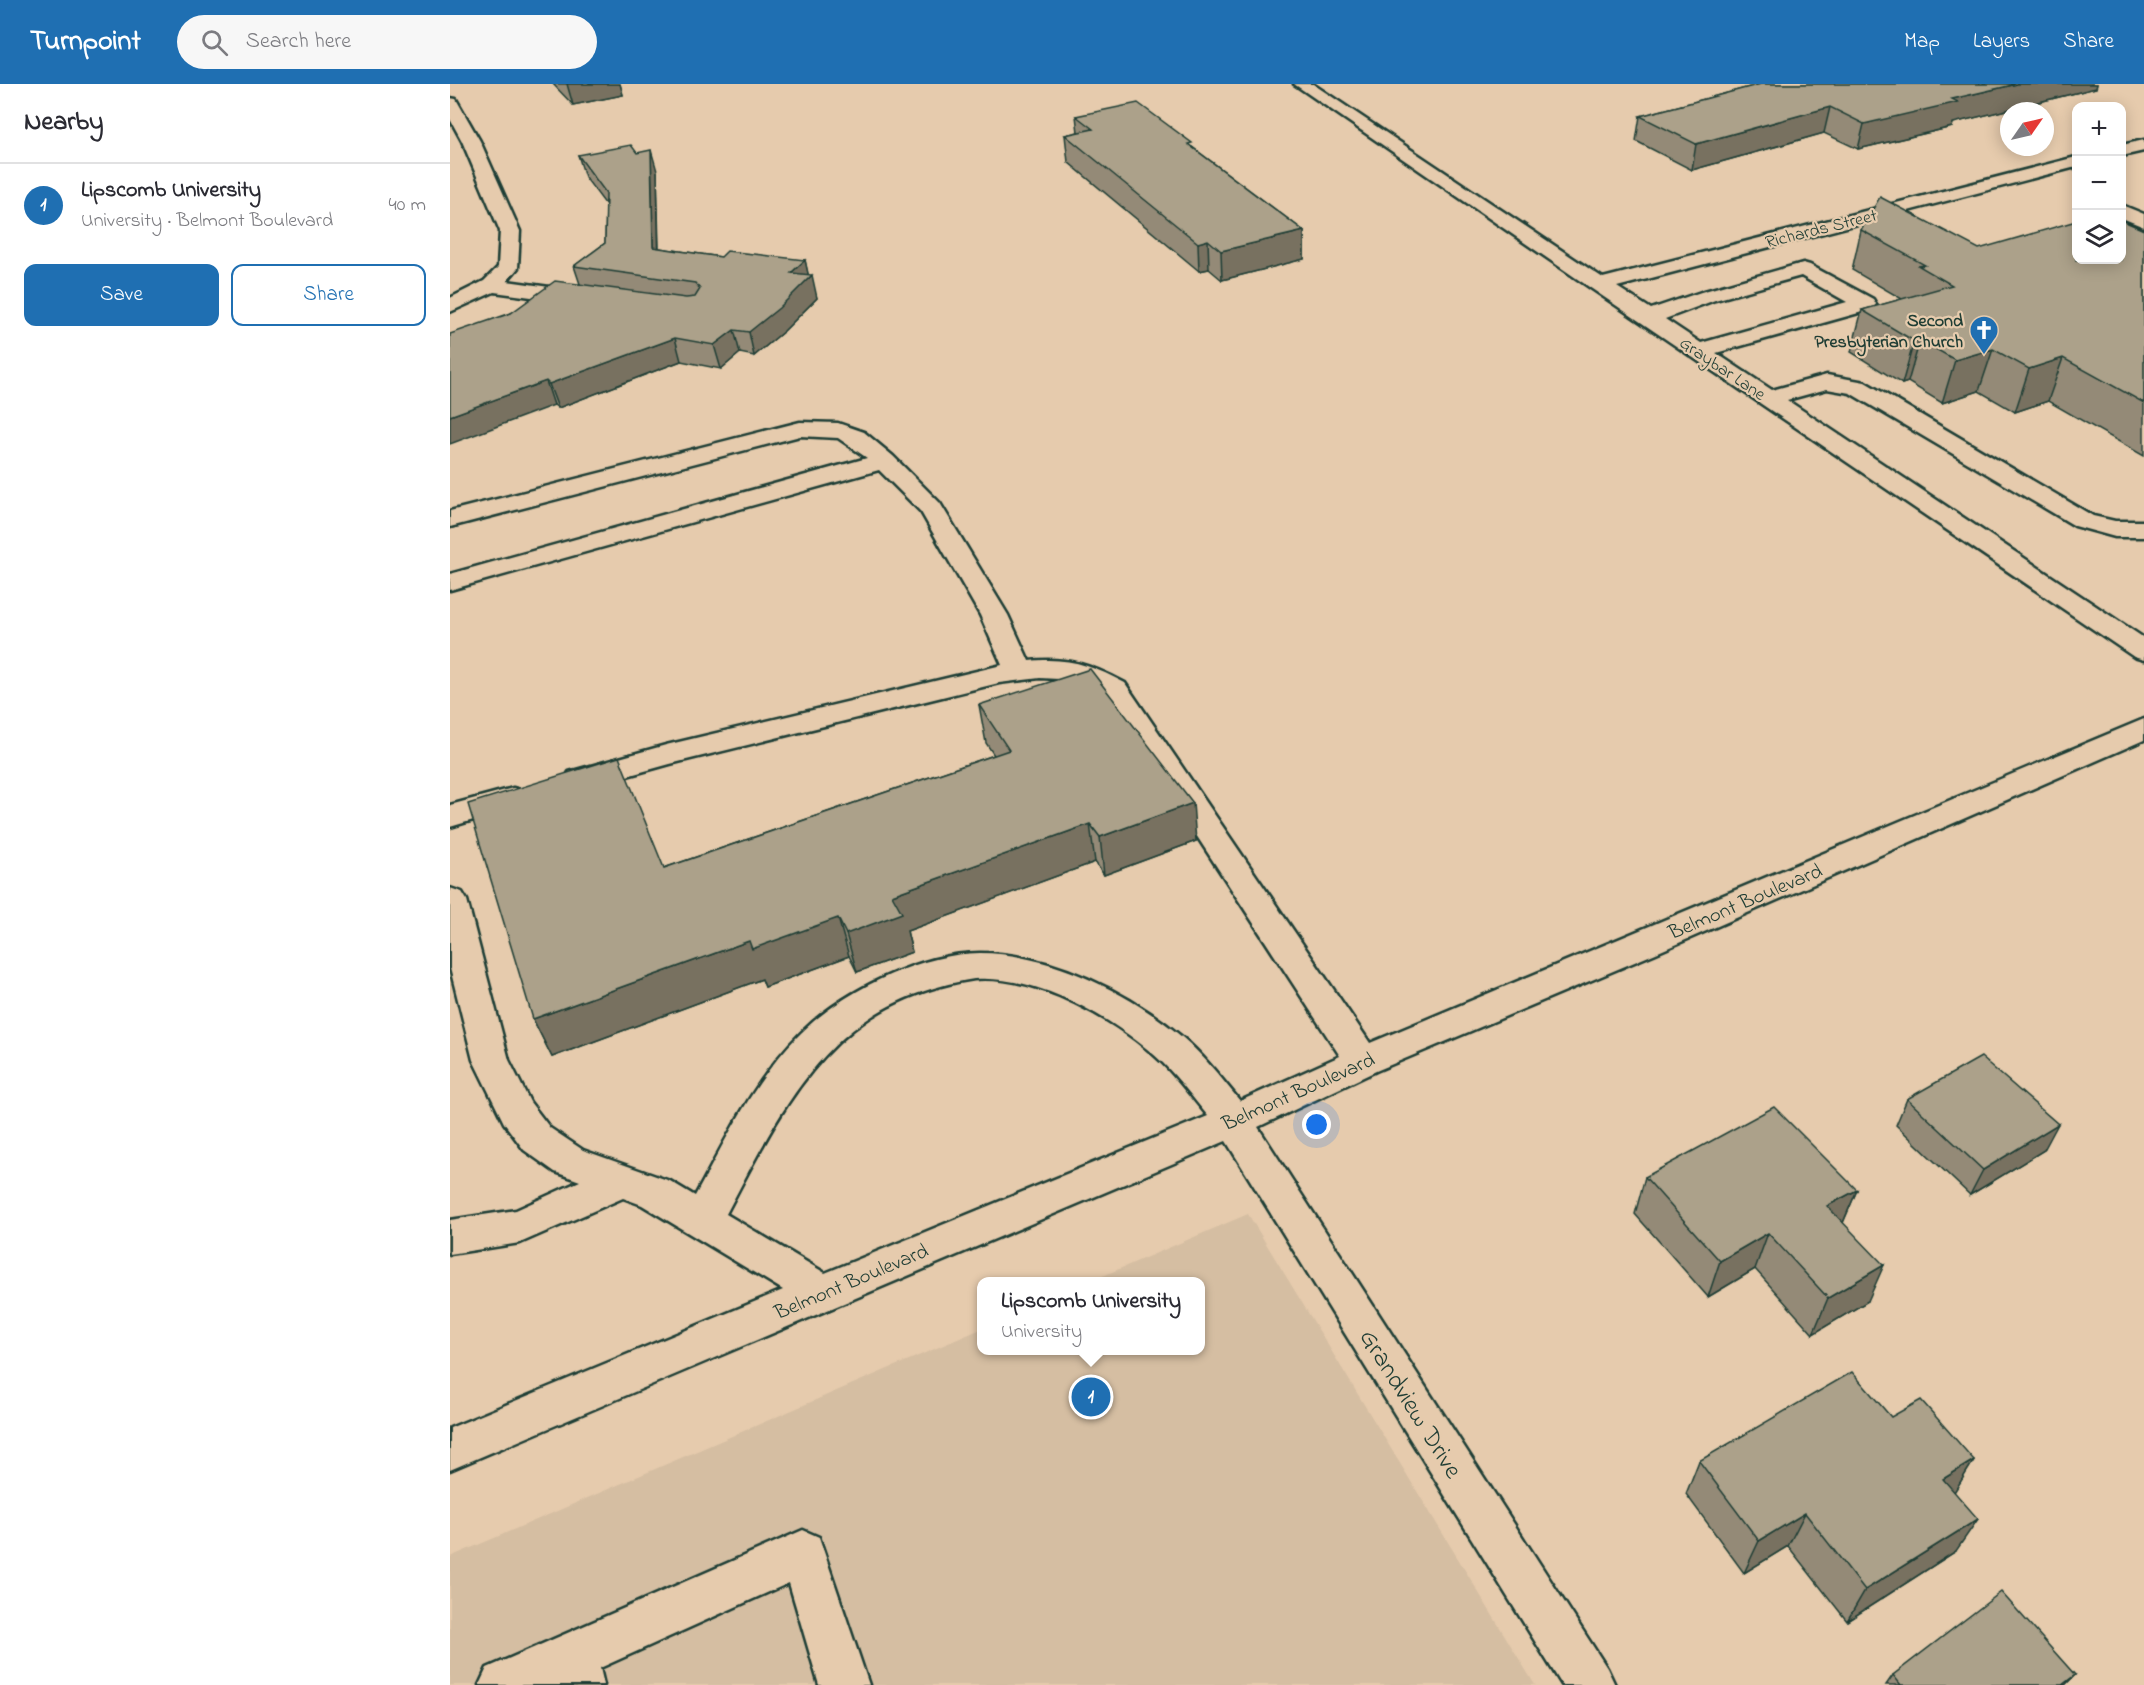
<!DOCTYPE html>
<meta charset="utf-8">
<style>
:root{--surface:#fff;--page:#f7f7f7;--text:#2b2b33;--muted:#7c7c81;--line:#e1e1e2;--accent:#1f6fb2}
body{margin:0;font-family:"Indie Flower",sans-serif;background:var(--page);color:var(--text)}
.controls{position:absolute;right:18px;top:18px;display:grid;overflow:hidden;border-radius:12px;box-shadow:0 3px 15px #0003}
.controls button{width:54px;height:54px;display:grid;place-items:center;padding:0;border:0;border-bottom:2px solid var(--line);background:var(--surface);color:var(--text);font:30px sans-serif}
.compass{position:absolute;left:1550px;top:18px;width:54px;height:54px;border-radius:50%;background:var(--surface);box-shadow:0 3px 15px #0003;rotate:56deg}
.you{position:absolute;left:867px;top:1041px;width:21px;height:21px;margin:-15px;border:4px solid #fff;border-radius:50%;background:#1a73e8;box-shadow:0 0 0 9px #1a73e833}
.badge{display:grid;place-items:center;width:39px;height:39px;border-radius:50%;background:var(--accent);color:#fff;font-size:20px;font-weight:700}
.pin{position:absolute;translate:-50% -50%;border:3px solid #fff;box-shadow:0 2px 6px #0006}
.popup{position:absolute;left:527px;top:1193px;width:228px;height:78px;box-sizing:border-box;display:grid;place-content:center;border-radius:12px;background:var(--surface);filter:drop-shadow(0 2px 4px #0005);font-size:20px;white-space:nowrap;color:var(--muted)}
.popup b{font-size:22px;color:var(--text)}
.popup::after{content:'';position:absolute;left:50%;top:100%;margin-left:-12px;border:12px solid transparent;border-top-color:var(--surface)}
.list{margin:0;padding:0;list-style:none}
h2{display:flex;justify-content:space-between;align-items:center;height:78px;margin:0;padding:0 24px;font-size:26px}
h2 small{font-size:20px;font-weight:400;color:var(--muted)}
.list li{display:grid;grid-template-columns:39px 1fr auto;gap:18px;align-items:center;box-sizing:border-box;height:84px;padding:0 24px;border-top:2px solid var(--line)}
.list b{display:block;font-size:22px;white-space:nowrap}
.list p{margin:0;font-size:20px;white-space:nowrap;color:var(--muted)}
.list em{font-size:20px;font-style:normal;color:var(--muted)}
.actions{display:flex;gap:12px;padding:18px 24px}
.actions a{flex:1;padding:14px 0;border:2px solid var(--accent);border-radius:12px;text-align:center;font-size:21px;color:var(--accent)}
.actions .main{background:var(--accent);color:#fff}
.icon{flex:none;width:33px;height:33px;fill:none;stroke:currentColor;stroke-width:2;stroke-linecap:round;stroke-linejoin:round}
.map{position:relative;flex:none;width:1694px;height:1601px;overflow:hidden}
header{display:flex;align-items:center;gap:36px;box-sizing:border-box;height:84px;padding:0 30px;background:var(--accent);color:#fff}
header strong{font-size:28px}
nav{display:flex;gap:33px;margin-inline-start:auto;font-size:21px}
.search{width:420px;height:54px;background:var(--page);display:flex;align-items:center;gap:15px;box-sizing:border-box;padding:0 21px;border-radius:33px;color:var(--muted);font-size:22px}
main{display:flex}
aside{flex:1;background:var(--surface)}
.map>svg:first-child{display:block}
</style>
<header>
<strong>Turnpoint</strong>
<div class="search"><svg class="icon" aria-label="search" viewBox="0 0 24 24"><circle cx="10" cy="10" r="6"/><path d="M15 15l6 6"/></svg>Search here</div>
<nav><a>Map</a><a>Layers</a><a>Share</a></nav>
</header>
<main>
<aside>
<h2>Nearby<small></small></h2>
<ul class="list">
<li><span class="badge">1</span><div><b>Lipscomb University</b><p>University · Belmont Boulevard</p></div><em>40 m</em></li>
</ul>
<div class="actions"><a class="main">Save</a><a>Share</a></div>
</aside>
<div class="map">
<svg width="1694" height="1601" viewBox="0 0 1694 1601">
<rect width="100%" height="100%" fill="#e6cbad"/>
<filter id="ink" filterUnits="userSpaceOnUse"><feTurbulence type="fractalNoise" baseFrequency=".0167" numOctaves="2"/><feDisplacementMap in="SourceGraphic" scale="12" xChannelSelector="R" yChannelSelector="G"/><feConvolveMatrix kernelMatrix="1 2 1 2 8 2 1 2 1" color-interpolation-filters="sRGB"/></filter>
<g filter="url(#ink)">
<polygon fill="#d5bea2" points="798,1130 1085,1601 0,1601 0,1473 531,1245 532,1266 750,1266 750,1198 641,1197"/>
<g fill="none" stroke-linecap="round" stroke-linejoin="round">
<g stroke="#1f3d34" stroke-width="5">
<g id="minor">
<path d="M844 0H863L1153 194 1626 73V83L1167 203 1201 225 1251 208 1353 179 1360 181 1423 215 1426 220 1423 225 1266 269 1322 306 1377 291 1415 298 1643 432 1665 437H1694V453H1665L1625 442 1400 309 1377 305 1337 316 1694 554V576L1684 573 1142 205ZM1351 192 1397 218 1251 259 1215 235 1265 216Z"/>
<polygon points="0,14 6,15 30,57 70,147 68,184 57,197 142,209 145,214 142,219 134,220 44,208 0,228 0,214 34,197 48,183 50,147 12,57 0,35"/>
<polygon points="1694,56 1694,67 1672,72 1672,61"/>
<polygon points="1672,121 1694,130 1694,143 1672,134"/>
<path d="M350 338 388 339 414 348 443 372 490 419 558 531 579 577C619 573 641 581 675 599L920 959 1694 635V656L1206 869 926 987 808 1043 1157 1584 1165 1601H1112L776 1057 0 1386V1344L333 1206 192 1121 173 1114 70 1159 0 1170V1136L66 1126 130 1097 105 1088 74 1066 54 1039 23 976 0 884V804L12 808 17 816 59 976 80 1018 100 1044 133 1066 220 1097 245 1112C276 1056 304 995 351 949 392 908 471 869 530 869 600 869 680 909 732 953 754 972 772 995 790 1017L890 972 655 611 627 596 590 594 549 599 220 680 130 705 119 702 115 695 119 688 216 661 552 581 530 531 471 428 429 386 0 506V490L417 374 388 354 350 352 0 443V427ZM524 895C587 890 668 936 713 979 729 995 743 1014 758 1032L375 1189 276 1130C336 1016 382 917 524 895Z"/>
<polygon points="63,704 74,707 79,714 74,721 0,743 0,721"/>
<polygon points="353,1446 369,1453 419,1601 369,1601 339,1499 150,1584 154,1601 29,1601 37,1584"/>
</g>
</g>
<use href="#minor" fill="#e6cbad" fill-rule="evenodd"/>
</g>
<g fill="#948a77" stroke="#1f3d34" stroke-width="1.5">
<polygon points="103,0 170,0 173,11 123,21"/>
<polygon points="1311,0 1647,0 1646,4 1503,39 1502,43 1408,65 1374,49 1242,86 1186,57 1190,32"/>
<polygon points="626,32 742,63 854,147 854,175 772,196 759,185 749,187 618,78 615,51 628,48"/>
<polygon points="187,69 207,87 209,164 271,173 355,176 358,191 367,214 334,247 304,272 290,269 271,285 231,277 108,324 104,321 61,229 130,200 124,182 155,159 156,121 135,93 128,71"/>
<polygon points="1411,146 1529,165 1694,146 1694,372 1598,317 1565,328 1529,307 1492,319 1458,298 1452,300 1401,268 1412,226 1452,215 1402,186"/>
<polygon points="529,621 746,757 654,791 645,778 457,847 462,868 407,888 399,872 315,903 312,895 102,973 83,935 214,784 544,671 536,659"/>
<polygon points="1457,1015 1594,1066 1520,1111 1446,1041"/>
<polygon points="1195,1093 1407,1106 1393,1139 1418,1217 1363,1250 1305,1185 1258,1213 1185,1130"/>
<polygon points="1441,1333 1524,1376 1504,1407 1506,1467 1397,1537 1338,1462 1294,1489 1236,1410 1249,1377"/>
<polygon points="1443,1591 1625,1591 1615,1601 1436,1601"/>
</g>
<g fill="#787161" stroke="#1f3d34" stroke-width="1.5">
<polygon points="117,0 170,0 173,11 123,21"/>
<polygon points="1567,0 1647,0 1646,4 1503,39 1502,43 1408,65 1414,40 1502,15"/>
<polygon points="1380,23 1374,49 1242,86 1246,60"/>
<polygon points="201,66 207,87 209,186 203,163"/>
<polygon points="854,147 854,175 772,196 771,167"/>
<polygon points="758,156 759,185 749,187 748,159"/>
<polygon points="355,176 359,194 362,191 367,214 334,247 304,272 299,248 341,189"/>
<polygon points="284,246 290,269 271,285 264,261"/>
<polygon points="225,254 231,277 108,324 99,300"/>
<polygon points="1470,256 1458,298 1452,300 1464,257"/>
<polygon points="1543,265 1529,307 1492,319 1505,276"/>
<polygon points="1613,274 1598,317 1565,328 1579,285"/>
<polygon points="96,297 104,321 0,360 0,332"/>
<polygon points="743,719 746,757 654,791 650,753"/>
<polygon points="640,740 645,778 457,847 462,868 407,888 396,850 442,811"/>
<polygon points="388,834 399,872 315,903 312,895 102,973 83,935 299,857"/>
<polygon points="1608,1040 1594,1066 1520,1111 1533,1086"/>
<polygon points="1407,1106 1391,1143 1377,1122"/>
<polygon points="1318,1149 1305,1185 1258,1213 1270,1177"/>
<polygon points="1434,1181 1418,1217 1363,1250 1378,1214"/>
<polygon points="1524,1376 1503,1410 1493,1395"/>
<polygon points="1355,1429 1338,1462 1294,1489 1309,1457"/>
<polygon points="1528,1435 1506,1467 1397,1537 1415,1506"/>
<polygon points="1625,1591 1615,1601 1612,1601"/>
</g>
<g fill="#aca18a" stroke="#1f3d34" stroke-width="1.5">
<polygon points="1311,0 1567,0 1502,15 1508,18 1414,40 1380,23 1246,60 1190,32"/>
<polygon points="688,19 742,59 738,60 854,147 771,167 758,156 748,159 615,51 643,45 626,32"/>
<polygon points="181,61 187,69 201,66 203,163 271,173 277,167 355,176 341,189 362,191 329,224 299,248 284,246 264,261 225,254 99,300 96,297 0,332 0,250 61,229 105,197 236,214 245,213 250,205 245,199 124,182 155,159 156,109 128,71"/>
<polygon points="1430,113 1529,165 1626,137 1626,176 1671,176 1671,136 1694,146 1694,319 1613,274 1579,285 1543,265 1505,276 1470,256 1464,257 1412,226 1502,201 1469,182 1475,181 1411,146"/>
<polygon points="640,585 743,719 650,753 640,740 442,811 452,829 396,850 388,834 302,865 299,857 83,935 18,720 169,673 214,784 559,666 529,621"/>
<polygon points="1531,973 1608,1040 1533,1086 1457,1015"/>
<polygon points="1324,1023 1407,1106 1377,1122 1434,1181 1378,1214 1318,1149 1270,1177 1195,1093"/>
<polygon points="1402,1288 1441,1333 1471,1316 1524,1376 1493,1395 1528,1435 1415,1506 1355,1429 1309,1457 1249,1377"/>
<polygon points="1551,1508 1625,1591 1612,1601 1451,1601 1443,1591"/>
</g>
</g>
<defs>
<g id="church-pin" transform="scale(1.5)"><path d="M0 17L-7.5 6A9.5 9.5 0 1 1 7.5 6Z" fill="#1f6fb2" stroke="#e6cbad"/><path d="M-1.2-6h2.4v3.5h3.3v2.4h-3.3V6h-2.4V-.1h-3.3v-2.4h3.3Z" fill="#fff"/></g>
</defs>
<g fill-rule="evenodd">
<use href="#church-pin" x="1534" y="246"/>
</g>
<g text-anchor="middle" stroke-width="4.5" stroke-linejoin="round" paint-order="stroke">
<g font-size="18" fill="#1f3d34" stroke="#e6cbad">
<text transform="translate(1371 144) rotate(-14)" y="6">Richards Street</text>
<text transform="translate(1273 284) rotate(34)" y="6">Graybar Lane</text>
</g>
<g font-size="18" font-weight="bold" fill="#1f3d34" stroke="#e6cbad" text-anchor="end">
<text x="1513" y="242">Second<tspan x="1513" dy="21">Presbyterian Church</tspan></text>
</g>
<g font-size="21" fill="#1f3d34" stroke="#e6cbad">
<text transform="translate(1295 817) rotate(-23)" y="7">Belmont Boulevard</text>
<text transform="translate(848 1007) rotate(-24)" y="7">Belmont Boulevard</text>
<text transform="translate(401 1197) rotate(-23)" y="7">Belmont Boulevard</text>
</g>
<g font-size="26" fill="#1f3d34" stroke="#e6cbad">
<text transform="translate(962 1319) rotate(58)" y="9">Grandview Drive</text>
</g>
</g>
</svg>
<div class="controls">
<button>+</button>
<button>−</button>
<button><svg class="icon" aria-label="layers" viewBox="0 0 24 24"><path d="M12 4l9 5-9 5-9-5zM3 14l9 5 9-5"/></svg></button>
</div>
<svg class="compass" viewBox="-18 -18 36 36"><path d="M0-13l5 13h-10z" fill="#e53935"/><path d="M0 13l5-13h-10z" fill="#7c7c81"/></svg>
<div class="you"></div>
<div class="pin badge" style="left:641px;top:1313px">1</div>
<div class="popup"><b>Lipscomb University</b>University</div>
</div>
</main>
